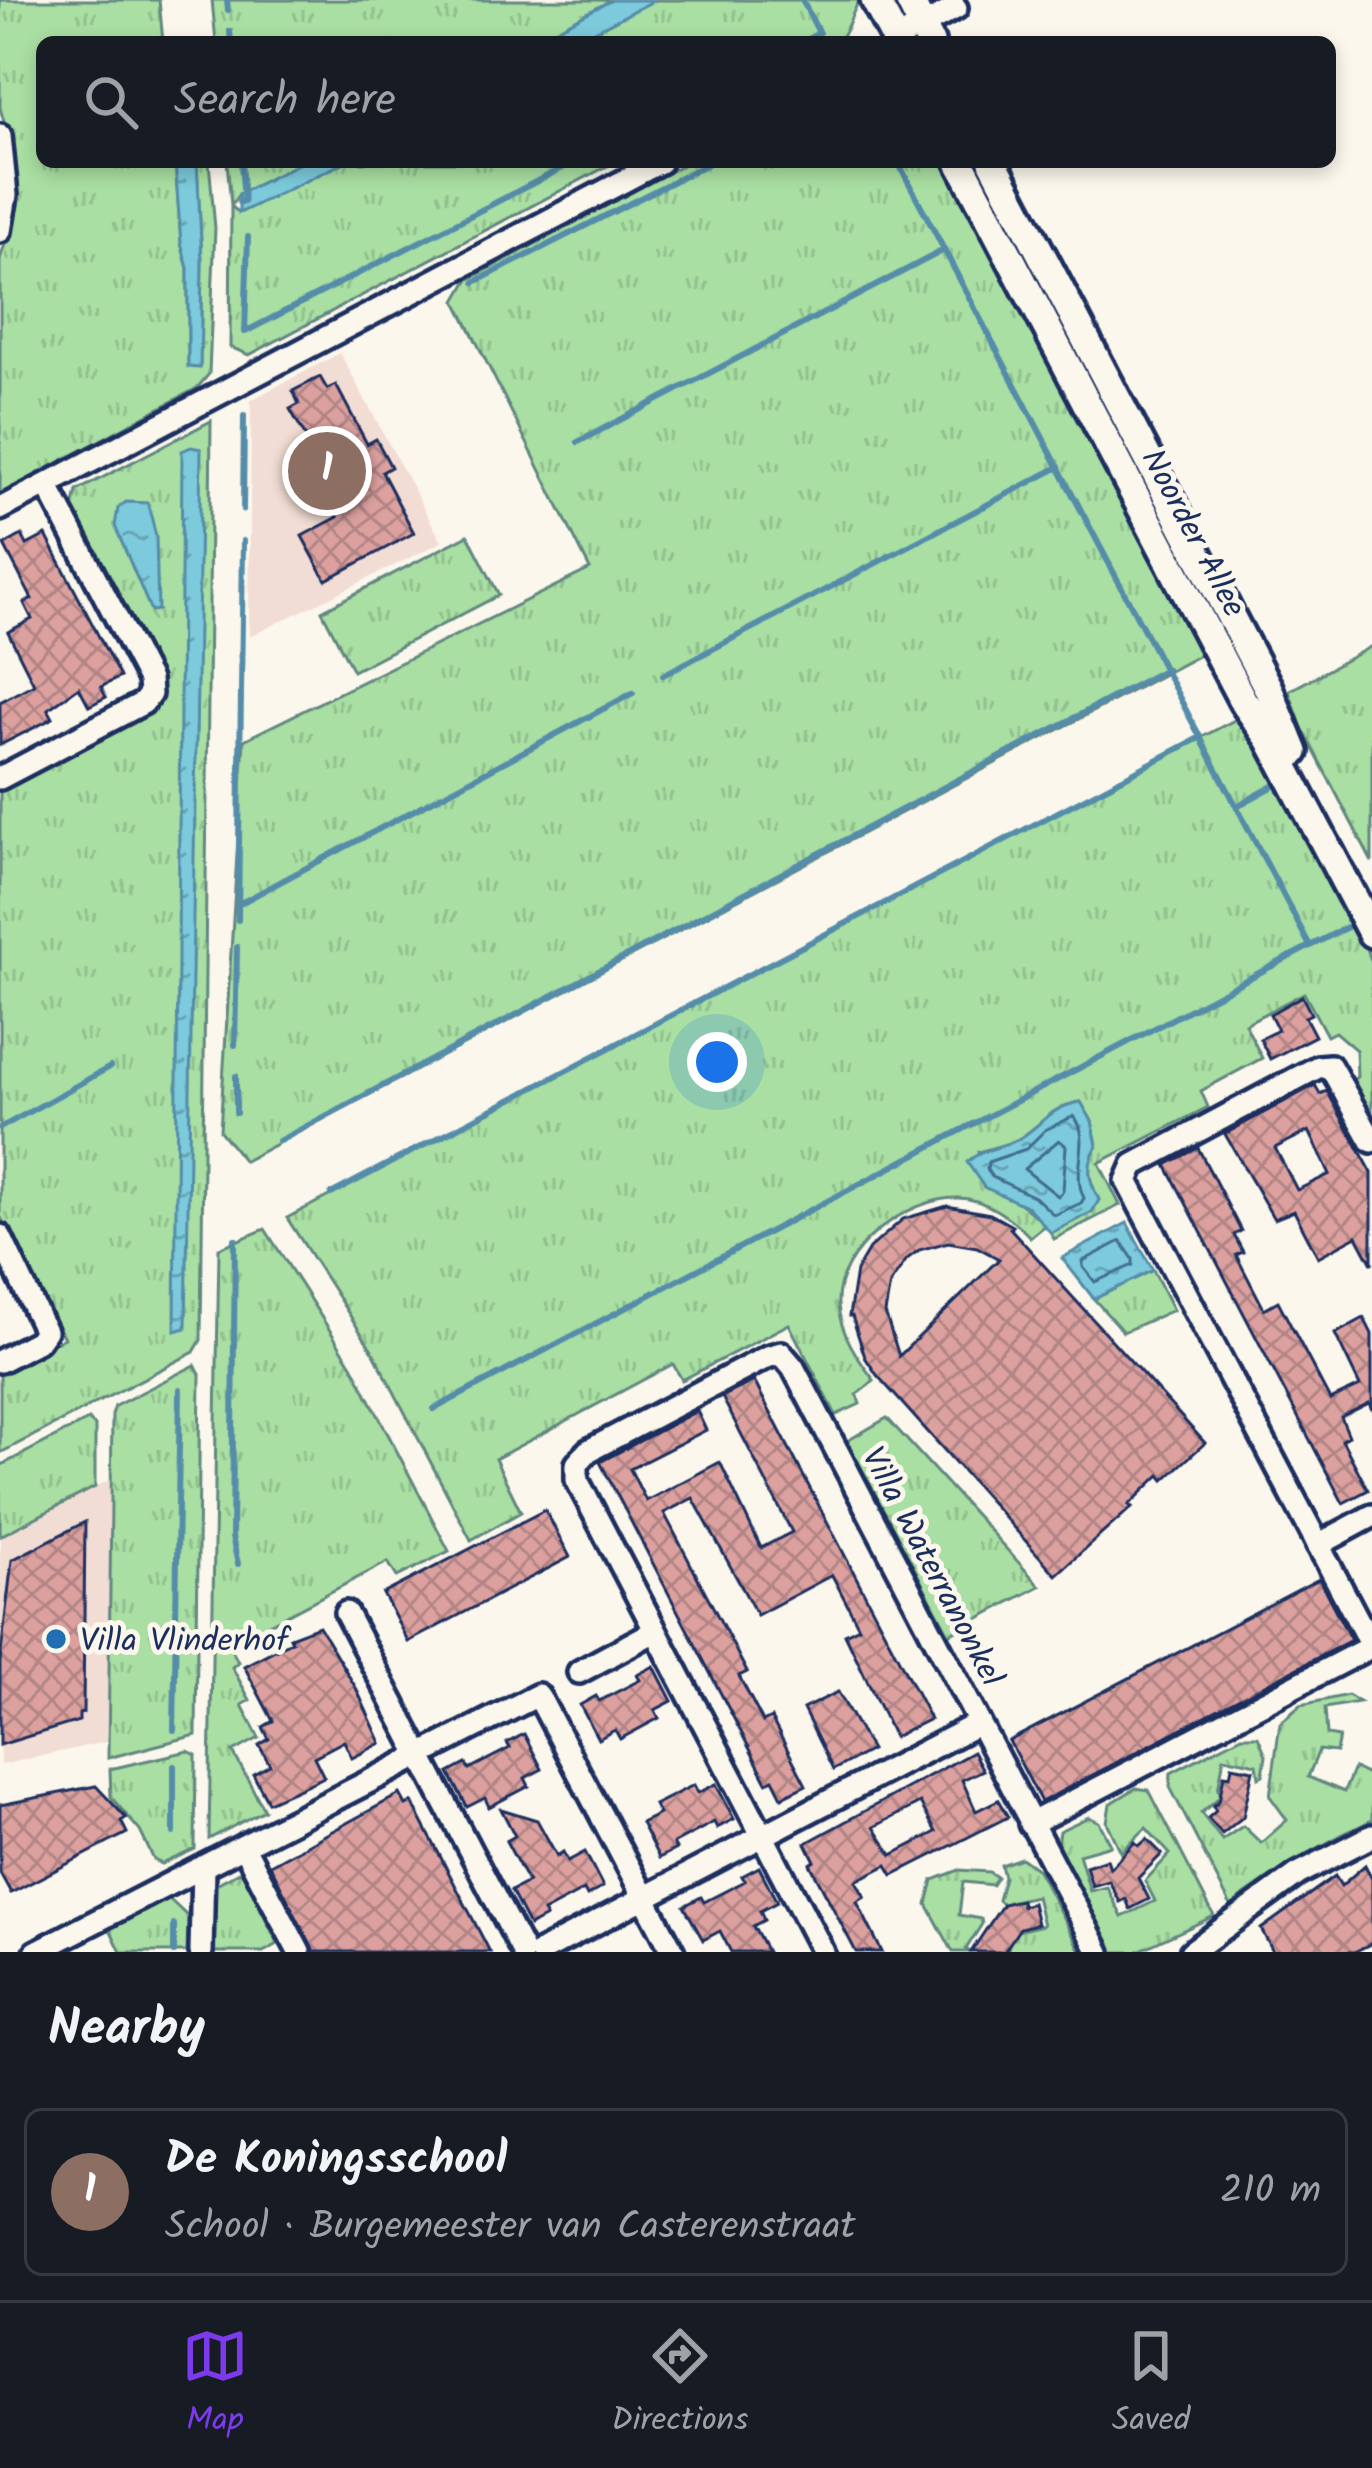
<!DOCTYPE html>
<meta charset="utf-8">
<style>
:root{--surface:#171b24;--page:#242831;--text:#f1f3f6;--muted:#9ea1a6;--line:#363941;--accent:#7c3aed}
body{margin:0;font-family:Kalam,sans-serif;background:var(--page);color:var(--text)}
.you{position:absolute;left:717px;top:1062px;width:42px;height:42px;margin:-30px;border:9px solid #fff;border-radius:50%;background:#1a73e8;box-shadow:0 0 0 18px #1a73e833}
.badge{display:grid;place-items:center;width:78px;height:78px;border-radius:50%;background:var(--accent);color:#fff;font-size:39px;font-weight:700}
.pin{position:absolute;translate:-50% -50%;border:6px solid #fff;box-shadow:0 3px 12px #0006}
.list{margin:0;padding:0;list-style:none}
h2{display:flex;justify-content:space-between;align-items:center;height:156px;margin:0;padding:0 48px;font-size:51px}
h2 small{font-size:39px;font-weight:400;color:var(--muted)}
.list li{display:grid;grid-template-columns:78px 1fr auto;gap:36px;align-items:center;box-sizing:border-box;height:168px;margin:0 24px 24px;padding:0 24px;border:3px solid var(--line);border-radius:18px}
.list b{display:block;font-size:45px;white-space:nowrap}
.list p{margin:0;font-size:39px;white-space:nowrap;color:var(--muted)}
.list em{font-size:39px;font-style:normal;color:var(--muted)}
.icon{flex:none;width:66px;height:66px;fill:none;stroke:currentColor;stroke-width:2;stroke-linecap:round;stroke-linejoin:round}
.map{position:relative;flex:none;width:1372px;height:1952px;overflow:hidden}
.search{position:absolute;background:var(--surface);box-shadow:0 6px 18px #0003;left:36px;right:36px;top:36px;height:132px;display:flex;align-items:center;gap:30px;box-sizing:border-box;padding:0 42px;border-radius:18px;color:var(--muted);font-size:45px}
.sheet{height:348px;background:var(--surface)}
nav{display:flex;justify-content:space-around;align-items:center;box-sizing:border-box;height:168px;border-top:3px solid var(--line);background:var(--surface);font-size:33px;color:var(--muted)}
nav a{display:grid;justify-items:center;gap:6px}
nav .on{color:var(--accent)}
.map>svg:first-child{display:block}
</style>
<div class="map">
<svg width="1372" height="1952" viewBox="0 0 1372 1952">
<defs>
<pattern id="grass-tufts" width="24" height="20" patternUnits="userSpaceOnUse" patternTransform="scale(3)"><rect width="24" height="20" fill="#a9dfa2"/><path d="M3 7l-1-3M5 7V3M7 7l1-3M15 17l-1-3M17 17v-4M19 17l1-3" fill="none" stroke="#91c08e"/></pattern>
<pattern id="water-ripples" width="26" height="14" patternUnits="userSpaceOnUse" patternTransform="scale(3)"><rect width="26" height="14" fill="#7ccadb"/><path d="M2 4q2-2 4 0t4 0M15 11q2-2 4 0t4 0" fill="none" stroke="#65a4b5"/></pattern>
<pattern id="building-cross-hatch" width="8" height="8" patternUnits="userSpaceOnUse" patternTransform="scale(3)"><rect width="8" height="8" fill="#dca19f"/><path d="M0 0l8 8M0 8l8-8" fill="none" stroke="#b28485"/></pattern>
</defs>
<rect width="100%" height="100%" fill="#fbf7ec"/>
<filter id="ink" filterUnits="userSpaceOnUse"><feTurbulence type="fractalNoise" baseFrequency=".00833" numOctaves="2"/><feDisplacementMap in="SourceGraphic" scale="24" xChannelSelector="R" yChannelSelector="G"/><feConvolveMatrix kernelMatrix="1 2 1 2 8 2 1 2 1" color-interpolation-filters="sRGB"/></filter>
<g filter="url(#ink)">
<g fill="#f2ddd5">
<polygon points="340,353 442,542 249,637 251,400"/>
<polygon points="113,1478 110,1741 0,1765 0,1536"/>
</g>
<g fill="url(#grass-tufts)" stroke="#628780" stroke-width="3">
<polygon points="0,0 159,0 163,42 42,42 42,162 175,162 181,243 188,268 188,366 200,367 202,261 197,162 209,162 215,228 209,374 197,388 0,494 0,259 14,217 14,192 11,146 0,108"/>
<polygon points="212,0 612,0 532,42 216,42"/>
<path d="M655 0H860C850 14 849 31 837 42H573Z"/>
<polygon points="227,162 302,162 239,194 231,206 239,213 345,162 615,162 249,355 230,347 231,205"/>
<polygon points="688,162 953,162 1209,650 244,1161 220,1131 244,740 590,569 456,301 468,280"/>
<polygon points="211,421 201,1340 194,1352 0,1453 0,1372 64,1338 0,1216 0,791 152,710 161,690 159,676 73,508 77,491"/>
<polygon points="468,535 499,595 353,671 322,611"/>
<polygon points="1372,646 1372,862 1301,726 1289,691"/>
<path d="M1244 715 1356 925 1372 962V1120L1352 1080 1357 1077 1356 1050 1335 1032 1327 1036 1304 993 1245 1024 1262 1058 1201 1091 1208 1107 1099 1163 1120 1205 1054 1239 1051 1233 1091 1212 1099 1200C1089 1181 1085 1166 1097 1145L1092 1121 1080 1102C1048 1107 1042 1126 1018 1139 1006 1145 990 1148 978 1152L984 1187 1013 1198 1046 1224 1030 1237C1013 1219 984 1198 958 1198 908 1197 835 1250 838 1305 840 1333 858 1359 874 1380L857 1395 860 1404 836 1415 789 1324 682 1380 673 1364 495 1459 521 1512 471 1540 374 1353 287 1218Z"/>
<polygon points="265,1229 352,1365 449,1551 397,1577 388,1562 229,1645 238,1662 232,1667 250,1700 242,1705 259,1738 233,1752 264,1810 209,1839 219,1248"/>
<polygon points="1153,1270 1173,1310 1123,1332 1094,1299"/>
<polygon points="195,1365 200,1374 196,1735 108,1758 112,1415 115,1406"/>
<polygon points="887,1418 1040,1586 949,1634 847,1441"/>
<polygon points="88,1420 95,1426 95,1487 0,1536 0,1466"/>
<path d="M1348 1695 1359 1702 1325 1708 1327 1735 1339 1737 1336 1752 1319 1750 1308 1777 1344 1792 1354 1768 1372 1777V1820C1324 1842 1281 1868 1239 1899L1241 1904 1234 1912 1170 1787 1171 1773 1242 1736H1258L1266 1755 1263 1775 1259 1777 1257 1764 1224 1757 1218 1790 1223 1794 1201 1813 1222 1840 1243 1826 1261 1843 1287 1820 1270 1796 1280 1723 1301 1705Z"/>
<polygon points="188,1751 196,1755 195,1849 162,1864 154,1860 140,1831 111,1797 110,1769"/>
<polygon points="1136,1788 1149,1790 1214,1916 1136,1952 1110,1952 1056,1850 1059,1831 1089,1817 1099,1822 1111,1845 1079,1854 1090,1891 1107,1887 1122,1917 1155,1901 1145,1881 1170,1854 1146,1828 1121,1852 1107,1822 1110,1804"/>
<polygon points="1021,1858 1038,1870 1081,1952 1008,1952 1009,1933 1043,1925 1036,1896 1008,1902 1008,1910 998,1900 1004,1877 1001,1865"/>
<polygon points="242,1870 278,1944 263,1952 211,1952 211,1887"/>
<polygon points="959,1870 989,1872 997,1877 992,1885 963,1882 959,1915 981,1919 982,1924 966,1949 970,1952 953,1952 927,1904 933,1880"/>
<polygon points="167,1897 188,1917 187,1952 121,1952 108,1925"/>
</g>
<g fill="url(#water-ripples)" stroke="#558ca9" stroke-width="3">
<polygon points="612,0 655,0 573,42 532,42"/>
<polygon points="175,162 197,162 202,261 200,368 188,367 188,268 181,243"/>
<polygon points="302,162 345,162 239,213 239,194"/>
<polygon points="191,447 201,449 186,1328 175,1331 182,451"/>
<polygon points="126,502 148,503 156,537 158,610 151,611 115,526 118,508"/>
<path d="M1081 1102 1092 1121 1097 1146C1085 1166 1089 1181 1099 1200L1092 1212 1051 1233 1028 1207 984 1187 967 1162C983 1147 1004 1149 1022 1137 1045 1122 1050 1107 1081 1102Z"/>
<polygon points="1127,1223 1153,1270 1094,1299 1062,1258"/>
</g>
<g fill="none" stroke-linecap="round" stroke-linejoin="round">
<g stroke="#426d90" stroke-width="3">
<path d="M1074 1116C1093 1141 1070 1169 1084 1198L1081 1203 1054 1215 1035 1197 992 1177 987 1170 988 1162 1026 1149 1045 1130Z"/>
<polygon points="1059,1140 1066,1146 1063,1191 1058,1196 1024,1169"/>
<polygon points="1121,1241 1133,1259 1133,1265 1095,1282 1083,1267 1083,1261"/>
</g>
<g stroke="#558ca9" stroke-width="6">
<polyline points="227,0 228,10"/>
<polyline points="230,31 231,42"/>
<polyline points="802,42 819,33 802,0"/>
<polyline points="239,202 244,202 241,162"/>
<polyline points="248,237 245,332 574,162"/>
<polyline points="475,282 711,162"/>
<polyline points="578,442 944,250"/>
<polyline points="243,510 244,416"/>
<polyline points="663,675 1059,467"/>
<polyline points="1237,806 1281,782"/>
<polyline points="237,905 633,693"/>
<polyline points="238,920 243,541"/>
<polyline points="1310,946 1355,923"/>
<polyline points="235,1045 237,947"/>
<polyline points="236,1113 236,1076"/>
<polyline points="0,1128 110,1067"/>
<polyline points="279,1141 1166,669"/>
<polyline points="331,1194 1199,738"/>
<polyline points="235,1239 232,1537 238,1564"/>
<polyline points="434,1409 1310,946 898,162"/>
<polyline points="174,1730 180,1389"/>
<polyline points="174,1833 174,1766"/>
<polyline points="174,1952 174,1925"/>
</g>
</g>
<g fill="url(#building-cross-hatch)" stroke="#1b2f5e" stroke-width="3" fill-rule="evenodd">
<polygon points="320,377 327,389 336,385 367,444 376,439 391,467 382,472 414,533 326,580 302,536 338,517 314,472 323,467 290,409 299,404 293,391"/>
<polygon points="22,535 27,545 46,535 120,677 101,687 106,697 89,706 79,687 48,709 53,718 0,745 0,702 34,684 8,632 32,619 24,603 32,599 4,545"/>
<polygon points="1302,996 1311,1014 1305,1017 1315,1036 1270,1059 1260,1039 1278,1030 1270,1014"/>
<path d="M1315 1085 1320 1094 1327 1091 1372 1173V1264L1357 1236 1318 1257 1294 1211 1274 1219 1225 1134ZM1309 1131 1330 1174 1297 1190 1275 1148Z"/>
<polygon points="1198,1148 1241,1231 1234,1235 1243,1252 1236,1255 1264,1309 1278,1301 1330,1400 1360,1386 1335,1334 1364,1318 1372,1334 1372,1410 1369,1403 1341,1417 1349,1436 1342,1440 1368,1490 1343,1503 1166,1165"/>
<path d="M947 1206 990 1214 1012 1226 1010 1228 1205 1443 1164 1480 1160 1475 1129 1505 1132 1507 1056 1575 877 1375 865 1357 852 1316H849L856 1271 869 1249 903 1219ZM948 1242 977 1247 999 1259 899 1356 885 1313 890 1284 907 1259 919 1250Z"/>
<polygon points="754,1381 930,1719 894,1737 845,1634 859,1627 832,1575 757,1615 693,1498 664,1513 747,1672 739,1676 763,1722 771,1718 806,1785 782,1797 773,1779 767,1782 600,1462 697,1411 706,1430 630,1469 646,1501 720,1462 761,1548 792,1532 722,1397"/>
<polygon points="545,1510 570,1557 408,1642 383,1594"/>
<polygon points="85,1522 83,1713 79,1714 79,1721 0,1745 0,1662 12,1560"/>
<polygon points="1319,1579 1351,1640 1041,1802 1009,1741"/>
<polygon points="319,1626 356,1688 381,1743 352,1758 344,1741 314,1757 324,1777 268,1802 253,1774 270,1765 259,1745 269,1739 263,1727 273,1721 244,1666 292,1641 290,1637"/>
<polygon points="654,1666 672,1701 655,1710 659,1718 620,1739 615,1730 598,1739 580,1705 596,1696 599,1701 640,1680 637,1675"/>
<polygon points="838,1692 871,1750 833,1770 803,1709"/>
<polygon points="524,1734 542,1769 525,1778 529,1786 489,1807 485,1798 467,1807 449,1773 466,1764 469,1769 510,1748 507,1743"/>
<path d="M973 1752 983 1770 962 1780 976 1811 998 1800 1008 1817 893 1875 887 1865 856 1881 865 1897 857 1902 882 1952H856L810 1864 815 1861 806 1843ZM920 1803 936 1832 892 1855 874 1827Z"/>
<polygon points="1232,1766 1253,1770 1243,1817 1222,1834 1208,1818 1216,1811 1213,1806 1219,1801 1224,1775 1230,1776"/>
<polygon points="716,1784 734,1819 717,1828 714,1822 673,1844 676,1849 659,1858 641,1823 659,1814 654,1805 694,1785 698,1793"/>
<polygon points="96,1786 126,1818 121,1821 127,1833 11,1893 0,1873 0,1805"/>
<polygon points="400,1794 406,1805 412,1802 490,1952 314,1952 270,1865"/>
<polygon points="501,1809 537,1820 557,1856 563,1852 568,1861 585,1852 603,1887 587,1896 584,1890 543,1912 546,1917 529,1926 511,1891 528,1882 506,1841 515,1836"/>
<polygon points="1147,1839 1162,1854 1138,1878 1149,1899 1130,1909 1126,1899 1120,1902 1109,1881 1092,1886 1086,1866 1107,1859 1110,1868 1135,1842 1139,1846"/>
<polygon points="1365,1865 1372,1879 1372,1943 1354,1952 1273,1952 1261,1929 1335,1876 1341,1886"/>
<polygon points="759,1867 777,1902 760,1911 764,1920 753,1926 767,1952 731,1952 720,1931 703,1940 684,1906 701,1897 704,1902 745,1881 742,1876"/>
<polygon points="1021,1900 1022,1906 1032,1903 1037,1924 1020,1928 1004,1952 971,1952 1003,1904"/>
</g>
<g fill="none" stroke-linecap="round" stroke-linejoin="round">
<g stroke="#1b2f5e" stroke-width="30">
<g id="street">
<polyline points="891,42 956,8"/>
<polyline points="0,136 6,195 0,231"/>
<polyline points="0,509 660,162"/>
<polyline points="0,778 143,703 150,694 149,680 47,485"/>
<polyline points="1372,1141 1330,1066 1318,1067 1134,1165 1127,1181 1372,1647"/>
<polyline points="0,1236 45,1331 38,1341 0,1361"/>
<polyline points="1318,1545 1372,1516"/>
<polyline points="346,1613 523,1952"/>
<polyline points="579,1672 655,1631"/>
<polyline points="1030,1824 1372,1646"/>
<polyline points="244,1847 299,1952"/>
<polyline points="36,1952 538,1695 673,1952"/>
<polyline points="201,1952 203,1867"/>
<polyline points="540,1952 979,1723"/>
<polyline points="823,1952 577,1480 577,1464 588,1451 767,1357 781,1353 793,1367 1099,1952"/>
<polyline points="1191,1952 1298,1874 1372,1836"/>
</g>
</g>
<g stroke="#1b2f5e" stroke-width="36">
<g id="secondary">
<polyline points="875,0 897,42"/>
<polyline points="909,0 930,42"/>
<polyline points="960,162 1243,701 1270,739 1372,933"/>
<polyline points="993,162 1268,688 1294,752"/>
</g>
</g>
<use href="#street" stroke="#fbf7ec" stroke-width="21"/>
<use href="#secondary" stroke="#fbf7ec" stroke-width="27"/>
</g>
</g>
<circle fill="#1f6fb2" stroke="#fbf7ec" stroke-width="4.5" cx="56" cy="1639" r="12"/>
<g text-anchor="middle" stroke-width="10" stroke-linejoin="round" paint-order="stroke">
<g font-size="33" fill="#1b2f5e" stroke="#fbf7ec">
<text transform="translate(1195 532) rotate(62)" y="12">Noorder Allee</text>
<text transform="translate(934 1566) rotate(62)" y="12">Villa Waterranonkel</text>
</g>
<g font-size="33" fill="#1b2f5e" stroke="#fbf7ec" text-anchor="start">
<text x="80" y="1651">Villa Vlinderhof</text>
</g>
</g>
</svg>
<div class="you"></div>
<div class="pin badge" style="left:327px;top:471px;background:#8d6e63">1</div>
<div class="search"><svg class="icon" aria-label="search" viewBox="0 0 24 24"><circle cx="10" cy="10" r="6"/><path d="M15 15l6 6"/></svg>Search here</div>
</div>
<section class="sheet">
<h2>Nearby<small></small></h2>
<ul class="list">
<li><span class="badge" style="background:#8d6e63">1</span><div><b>De Koningsschool</b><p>School · Burgemeester van Casterenstraat</p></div><em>210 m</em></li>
</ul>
</section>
<nav>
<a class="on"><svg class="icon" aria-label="map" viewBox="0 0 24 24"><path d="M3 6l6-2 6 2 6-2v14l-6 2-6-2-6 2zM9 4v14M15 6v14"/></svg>Map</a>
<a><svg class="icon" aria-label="directions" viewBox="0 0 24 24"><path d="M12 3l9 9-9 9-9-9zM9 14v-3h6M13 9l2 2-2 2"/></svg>Directions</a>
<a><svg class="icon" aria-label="saved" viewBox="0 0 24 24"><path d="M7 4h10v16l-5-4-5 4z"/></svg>Saved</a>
</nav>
